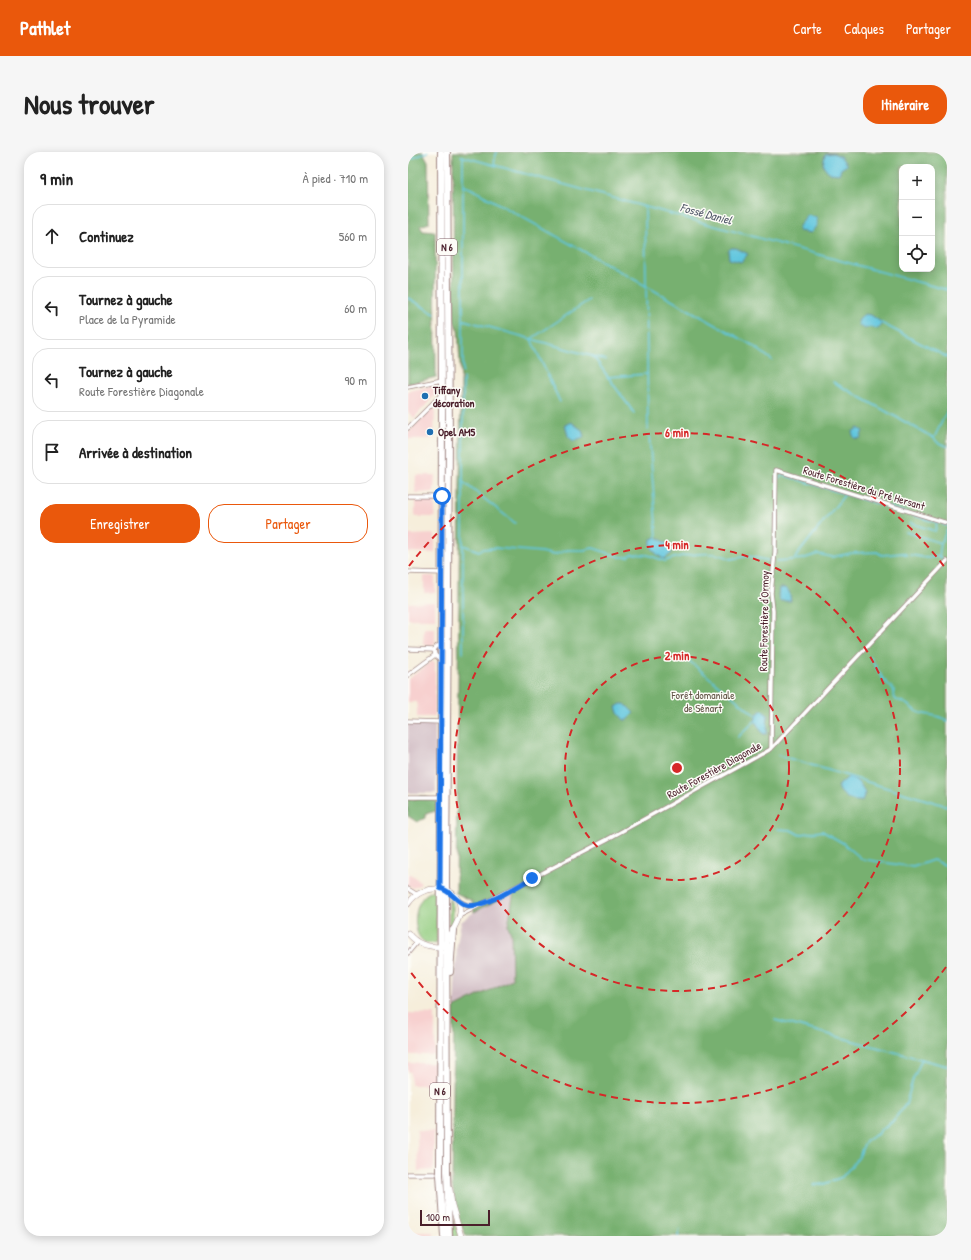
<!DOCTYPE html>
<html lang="fr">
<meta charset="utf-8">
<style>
:root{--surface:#fff;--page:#f6f6f6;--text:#222;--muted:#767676;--line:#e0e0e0;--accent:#ea580c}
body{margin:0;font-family:"Patrick Hand",sans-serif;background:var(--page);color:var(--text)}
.controls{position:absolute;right:12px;top:12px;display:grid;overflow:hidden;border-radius:8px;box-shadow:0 2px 10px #0003}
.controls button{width:36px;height:36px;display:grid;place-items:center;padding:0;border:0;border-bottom:1px solid var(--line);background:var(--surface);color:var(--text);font:20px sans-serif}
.scale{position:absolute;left:12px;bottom:10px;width:70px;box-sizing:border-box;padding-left:4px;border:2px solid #4a1f2b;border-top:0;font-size:11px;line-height:14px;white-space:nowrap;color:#4a1f2b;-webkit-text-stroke:3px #fdfcf7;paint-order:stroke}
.stop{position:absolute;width:12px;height:12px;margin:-9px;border:3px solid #1a73e8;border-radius:50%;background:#fff}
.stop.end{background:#1a73e8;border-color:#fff;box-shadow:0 1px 4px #0008}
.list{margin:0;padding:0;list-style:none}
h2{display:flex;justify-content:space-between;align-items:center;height:52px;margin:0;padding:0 16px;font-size:17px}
h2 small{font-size:13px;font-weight:400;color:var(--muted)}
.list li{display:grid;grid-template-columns:26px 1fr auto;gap:12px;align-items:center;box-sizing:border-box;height:64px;margin:0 8px 8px;padding:0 8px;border:1px solid var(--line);border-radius:16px}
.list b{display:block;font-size:15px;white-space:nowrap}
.list p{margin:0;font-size:13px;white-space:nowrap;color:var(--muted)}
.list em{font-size:13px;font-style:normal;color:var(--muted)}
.actions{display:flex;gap:8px;padding:12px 16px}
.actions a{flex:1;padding:9px 0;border:1px solid var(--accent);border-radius:16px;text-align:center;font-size:14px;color:var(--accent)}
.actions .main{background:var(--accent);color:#fff}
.icon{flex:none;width:22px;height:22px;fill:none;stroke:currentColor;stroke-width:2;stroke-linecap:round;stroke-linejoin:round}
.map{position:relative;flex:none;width:539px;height:1084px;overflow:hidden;border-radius:16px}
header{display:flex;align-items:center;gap:24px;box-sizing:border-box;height:56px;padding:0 20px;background:var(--accent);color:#fff}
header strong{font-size:19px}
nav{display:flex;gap:22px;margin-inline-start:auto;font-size:14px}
.intro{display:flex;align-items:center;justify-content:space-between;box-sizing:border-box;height:96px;padding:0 24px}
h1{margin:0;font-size:28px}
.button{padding:10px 18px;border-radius:16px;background:var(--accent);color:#fff;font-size:14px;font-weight:700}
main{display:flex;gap:24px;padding:0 24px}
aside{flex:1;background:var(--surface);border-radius:16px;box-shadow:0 2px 10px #0003}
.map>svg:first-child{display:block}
</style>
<header>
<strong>Pathlet</strong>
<nav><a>Carte</a><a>Calques</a><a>Partager</a></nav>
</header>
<div class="intro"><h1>Nous trouver</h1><a class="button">Itinéraire</a></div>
<main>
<aside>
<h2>9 min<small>À pied · 710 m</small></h2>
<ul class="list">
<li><svg class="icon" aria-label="ahead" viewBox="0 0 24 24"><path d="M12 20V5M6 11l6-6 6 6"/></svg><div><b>Continuez</b></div><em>560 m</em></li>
<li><svg class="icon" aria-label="left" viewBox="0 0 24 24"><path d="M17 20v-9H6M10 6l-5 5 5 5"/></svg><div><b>Tournez à gauche</b><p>Place de la Pyramide</p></div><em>60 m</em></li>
<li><svg class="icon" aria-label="left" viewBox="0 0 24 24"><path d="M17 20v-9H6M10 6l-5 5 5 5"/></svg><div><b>Tournez à gauche</b><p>Route Forestière Diagonale</p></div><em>90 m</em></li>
<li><svg class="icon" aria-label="arrive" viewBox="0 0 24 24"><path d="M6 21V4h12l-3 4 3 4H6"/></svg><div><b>Arrivée à destination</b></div></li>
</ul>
<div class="actions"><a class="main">Enregistrer</a><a>Partager</a></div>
</aside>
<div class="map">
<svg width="539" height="1084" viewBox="0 0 539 1084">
<rect width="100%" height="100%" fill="#fdfcf7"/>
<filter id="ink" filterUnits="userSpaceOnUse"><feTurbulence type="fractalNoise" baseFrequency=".025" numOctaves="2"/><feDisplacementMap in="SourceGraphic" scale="8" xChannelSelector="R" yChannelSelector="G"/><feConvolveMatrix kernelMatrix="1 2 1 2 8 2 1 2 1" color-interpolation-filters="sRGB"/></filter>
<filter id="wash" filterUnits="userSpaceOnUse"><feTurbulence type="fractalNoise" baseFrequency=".012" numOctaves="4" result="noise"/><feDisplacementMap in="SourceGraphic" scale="16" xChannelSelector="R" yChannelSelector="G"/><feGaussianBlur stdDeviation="0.9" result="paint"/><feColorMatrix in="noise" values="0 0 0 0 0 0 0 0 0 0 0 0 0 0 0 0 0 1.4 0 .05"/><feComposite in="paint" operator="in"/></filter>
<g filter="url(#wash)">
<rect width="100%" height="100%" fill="#f6eedb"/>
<g fill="#f7d0cf">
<polygon points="27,233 29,241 6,266 0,260 0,239"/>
<polygon points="23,257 27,257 26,287 0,287 0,281"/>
<polygon points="8,323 27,323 26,340 7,341"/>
<polygon points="7,347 24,347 27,349 27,365 7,365"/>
<polygon points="27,382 27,401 0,400 0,383"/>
<polygon points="16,424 26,424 27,426 27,441 16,441"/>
<polygon points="27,450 27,467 0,467 0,451"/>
<polygon points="16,476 27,476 27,491 24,493 15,493"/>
<polygon points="25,509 27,511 27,565 9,565 9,550 0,550 0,527"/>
<polygon points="0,722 9,727 13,732 5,736 0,733"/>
<polygon points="0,861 27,862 27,903 0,903"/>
<polygon points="0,911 27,911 26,933 3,933 3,920 0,920"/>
<polygon points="9,978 26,979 26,1015 25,1018 10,1019"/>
<rect x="0" y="1080" width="26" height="4"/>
</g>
<g fill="#d2bec5">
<polygon points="0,572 25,572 27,574 28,641 0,641"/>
<polygon points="106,739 100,773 103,782 104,827 46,856 49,792 53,770 66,760"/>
</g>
<g fill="#94cd81" stroke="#6f7656">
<path d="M28 739 29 790C1 802 0 740 28 739Z"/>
<polygon points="41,747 45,753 45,764 47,767 41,782"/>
<polygon points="43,1067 45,1067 51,1084 45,1084"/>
</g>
<g fill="#77b06f" stroke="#60684d" fill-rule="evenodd">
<polygon points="0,0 15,0 20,9 21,71 12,74 15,79 27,80 28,225 0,232"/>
<path d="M45 0H539V1084H58L49 1064 44 1033 46 856 104 827 103 782 100 773 106 740 66 760 64 749 48 741 53 229 50 178 46 169ZM494 15H524V117H494Z"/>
<polygon points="13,644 29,649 30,656 28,659 17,662 17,666 9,670 0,664 0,647 7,647"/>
</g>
<g fill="#61c6de" stroke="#567284">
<polygon points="425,1 432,4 439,13 433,17 431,22 421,21 415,13 417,2"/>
<polygon points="400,63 409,66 409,73 403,81 390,79 391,74"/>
<polygon points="323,96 328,96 340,102 333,110 321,107 320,99"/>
<polygon points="456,162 463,163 473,170 473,174 470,177 462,175 457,177 451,174 450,169"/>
<polygon points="163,270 174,278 176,285 165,289 160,284 157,273"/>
<polygon points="450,276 455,279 452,287 446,286 444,280"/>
<path d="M249 385 265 395 263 402 256 407C248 403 241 396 243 387Z"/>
<polygon points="371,436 377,436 381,439 383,449 372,449 370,444"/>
<polygon points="213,552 217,552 226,561 219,568 216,568 210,561 208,555"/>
<polygon points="354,558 360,563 359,582 355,582 347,569 349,562"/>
<path d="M440 625C448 626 454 633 457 641L454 649C441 650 436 645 429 635Z"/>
</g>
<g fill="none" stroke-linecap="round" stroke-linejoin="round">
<g stroke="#61c6de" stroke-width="1.5">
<polyline points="53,4 539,138"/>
<polyline points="55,4 55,220"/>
<polyline points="0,8 20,0"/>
<polyline points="86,13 88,0"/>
<polyline points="55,34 62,36 344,193 364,208"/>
<polyline points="237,55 240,277"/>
<polyline points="0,146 27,162"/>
<polyline points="56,168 198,208"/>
<polyline points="473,171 539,205"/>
<polyline points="185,204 226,261"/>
<polyline points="199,225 239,222"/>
<polyline points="55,226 55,501"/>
<polyline points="425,230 526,286 539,259"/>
<polyline points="152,250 123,187 181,148"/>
<polyline points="241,282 249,385"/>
<polyline points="526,286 530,291 539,294"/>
<polyline points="371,326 375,323 499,361"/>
<polyline points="55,330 107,371"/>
<polyline points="504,363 530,371"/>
<polyline points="502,371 527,379 529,371"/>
<polyline points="534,372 539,374"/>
<polyline points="498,380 533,391 539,378"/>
<path d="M55 393 71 399 74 397 87 396 133 400 146 403 159 398H176L185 396 212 405H221L224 402 240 403 257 409C272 403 308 397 322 407L340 404 362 409"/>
<polyline points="502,403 520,406 531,404 535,407"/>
<polyline points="531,404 533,391"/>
<polyline points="387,406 437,342"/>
<polyline points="369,409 394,407 410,402 424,405 444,401 469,400 474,403 495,401 499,403"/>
<path d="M462 505 475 527 486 538 485 543 488 548C502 550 503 559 513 561 521 564 532 562 539 569"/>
<polyline points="280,508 348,564"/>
<polyline points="330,585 347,569"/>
<polyline points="370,603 539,654"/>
<path d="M370 677 383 678 392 683C398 680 406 681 414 679L435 691 454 707 505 715 525 708 539 714"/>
<polyline points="367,868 539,914"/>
<polyline points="405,1033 416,1032 434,1025 451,1005 456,992 461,987 471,981 473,977 484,970 498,952 505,927 514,907"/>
<polyline points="270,1084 272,1078"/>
</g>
</g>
</g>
<g filter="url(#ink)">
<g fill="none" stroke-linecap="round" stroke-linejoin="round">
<g stroke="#a08683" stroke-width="5">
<g id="minor">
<polyline points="0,235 34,228"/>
<polyline points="0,276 34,242"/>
<polyline points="0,344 34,344"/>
<polyline points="0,420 34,421"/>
<polyline points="33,494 29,494 26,498 27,503 33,508"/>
<polyline points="0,497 26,498"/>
<polyline points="0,523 27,503"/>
<polyline points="0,569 33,570"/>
<polyline points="363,597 365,459 363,441 367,400 368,318 539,371"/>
<polyline points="0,645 33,645"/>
<polyline points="0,737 8,742"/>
<polyline points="51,749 59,753 68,755"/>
<polyline points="51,764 198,688 363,597 539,409"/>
<polyline points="0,801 9,790"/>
<polyline points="0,1022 27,1022"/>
</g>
</g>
<g stroke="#a08683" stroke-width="6">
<g id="secondary">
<path d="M0 752C15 729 55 732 52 760 52 765 49 770 47 774 43 783 40 789 33 795 19 795 8 792 0 781"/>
<polyline points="42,1037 44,1053 53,1084"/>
</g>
</g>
<g stroke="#a08683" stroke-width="8">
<g id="primary">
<polyline points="33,0 34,256 32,1023 36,1084"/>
<polyline points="39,0 41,287 38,729 39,1019 41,1084"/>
<polyline points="42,820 45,778"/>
</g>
</g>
<use href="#minor" stroke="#fff" stroke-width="3.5"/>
<use href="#secondary" stroke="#fff" stroke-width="5"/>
<use href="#primary" stroke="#fff" stroke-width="6"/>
</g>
</g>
<g fill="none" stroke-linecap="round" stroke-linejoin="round" filter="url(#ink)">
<path stroke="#1a73e8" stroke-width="5" d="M34 344 32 736C45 740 48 750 58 753 74 758 109 734 124 726"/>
</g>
<g fill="none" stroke="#d62828" stroke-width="2" stroke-dasharray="7 5">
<circle cx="269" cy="616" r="112"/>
<circle cx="269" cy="616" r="223"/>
<path d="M538 815A335 335 0 0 1 1 818M1 414A335 335 0 0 1 538 417"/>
</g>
<g fill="#1f6fb2" stroke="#fdfcf7" stroke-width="1.5">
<circle cx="17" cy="244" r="4"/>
<circle cx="22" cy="280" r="4"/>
</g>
<g text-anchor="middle" stroke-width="3" stroke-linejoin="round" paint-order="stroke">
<g fill="#fdfcf7" stroke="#806168" stroke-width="1">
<rect x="29" y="87" width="20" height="16" rx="3"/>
<rect x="22" y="931" width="20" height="16" rx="3"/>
</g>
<g font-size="10" font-weight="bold" fill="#4a1f2b">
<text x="39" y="99">N 6</text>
<text x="32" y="943">N 6</text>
</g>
<g font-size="11" font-weight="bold" fill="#4a1f2b" stroke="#fdfcf7" text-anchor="start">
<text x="25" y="242">Tiffany<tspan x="25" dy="13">décoration</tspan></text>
<text x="30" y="284">Opel AM5</text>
</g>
<g font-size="11" fill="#4a1f2b" stroke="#fdfcf7">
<text transform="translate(456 336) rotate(17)" y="4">Route Forestière du Pré Hersant</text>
<text transform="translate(356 469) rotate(-89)" y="4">Route Forestière d'Ormoy</text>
<text transform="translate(306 618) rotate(-29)" y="4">Route Forestière Diagonale</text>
</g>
<g font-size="11" fill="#605345" stroke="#fdfcf7">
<text x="295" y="547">Forêt domaniale<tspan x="295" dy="13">de Sénart</tspan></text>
</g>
<g font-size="12" font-style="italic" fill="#52596a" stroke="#fdfcf7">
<text transform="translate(298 62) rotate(15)" y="4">Fossé Daniel</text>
</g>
</g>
<circle cx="269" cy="616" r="6" fill="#d62828" stroke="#fdfcf7" stroke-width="2"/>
<g font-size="12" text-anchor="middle" font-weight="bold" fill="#d62828" stroke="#fdfcf7" stroke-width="3" stroke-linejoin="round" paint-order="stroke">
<text x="269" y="285">6 min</text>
<text x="269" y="397">4 min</text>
<text x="269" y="508">2 min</text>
</g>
</svg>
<div class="controls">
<button>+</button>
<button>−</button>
<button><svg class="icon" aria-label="locate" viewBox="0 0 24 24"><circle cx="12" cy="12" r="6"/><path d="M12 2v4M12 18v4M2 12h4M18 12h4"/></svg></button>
</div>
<div class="scale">100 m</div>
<div class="stop" style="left:34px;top:344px"></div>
<div class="stop end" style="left:124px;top:726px"></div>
</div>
</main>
